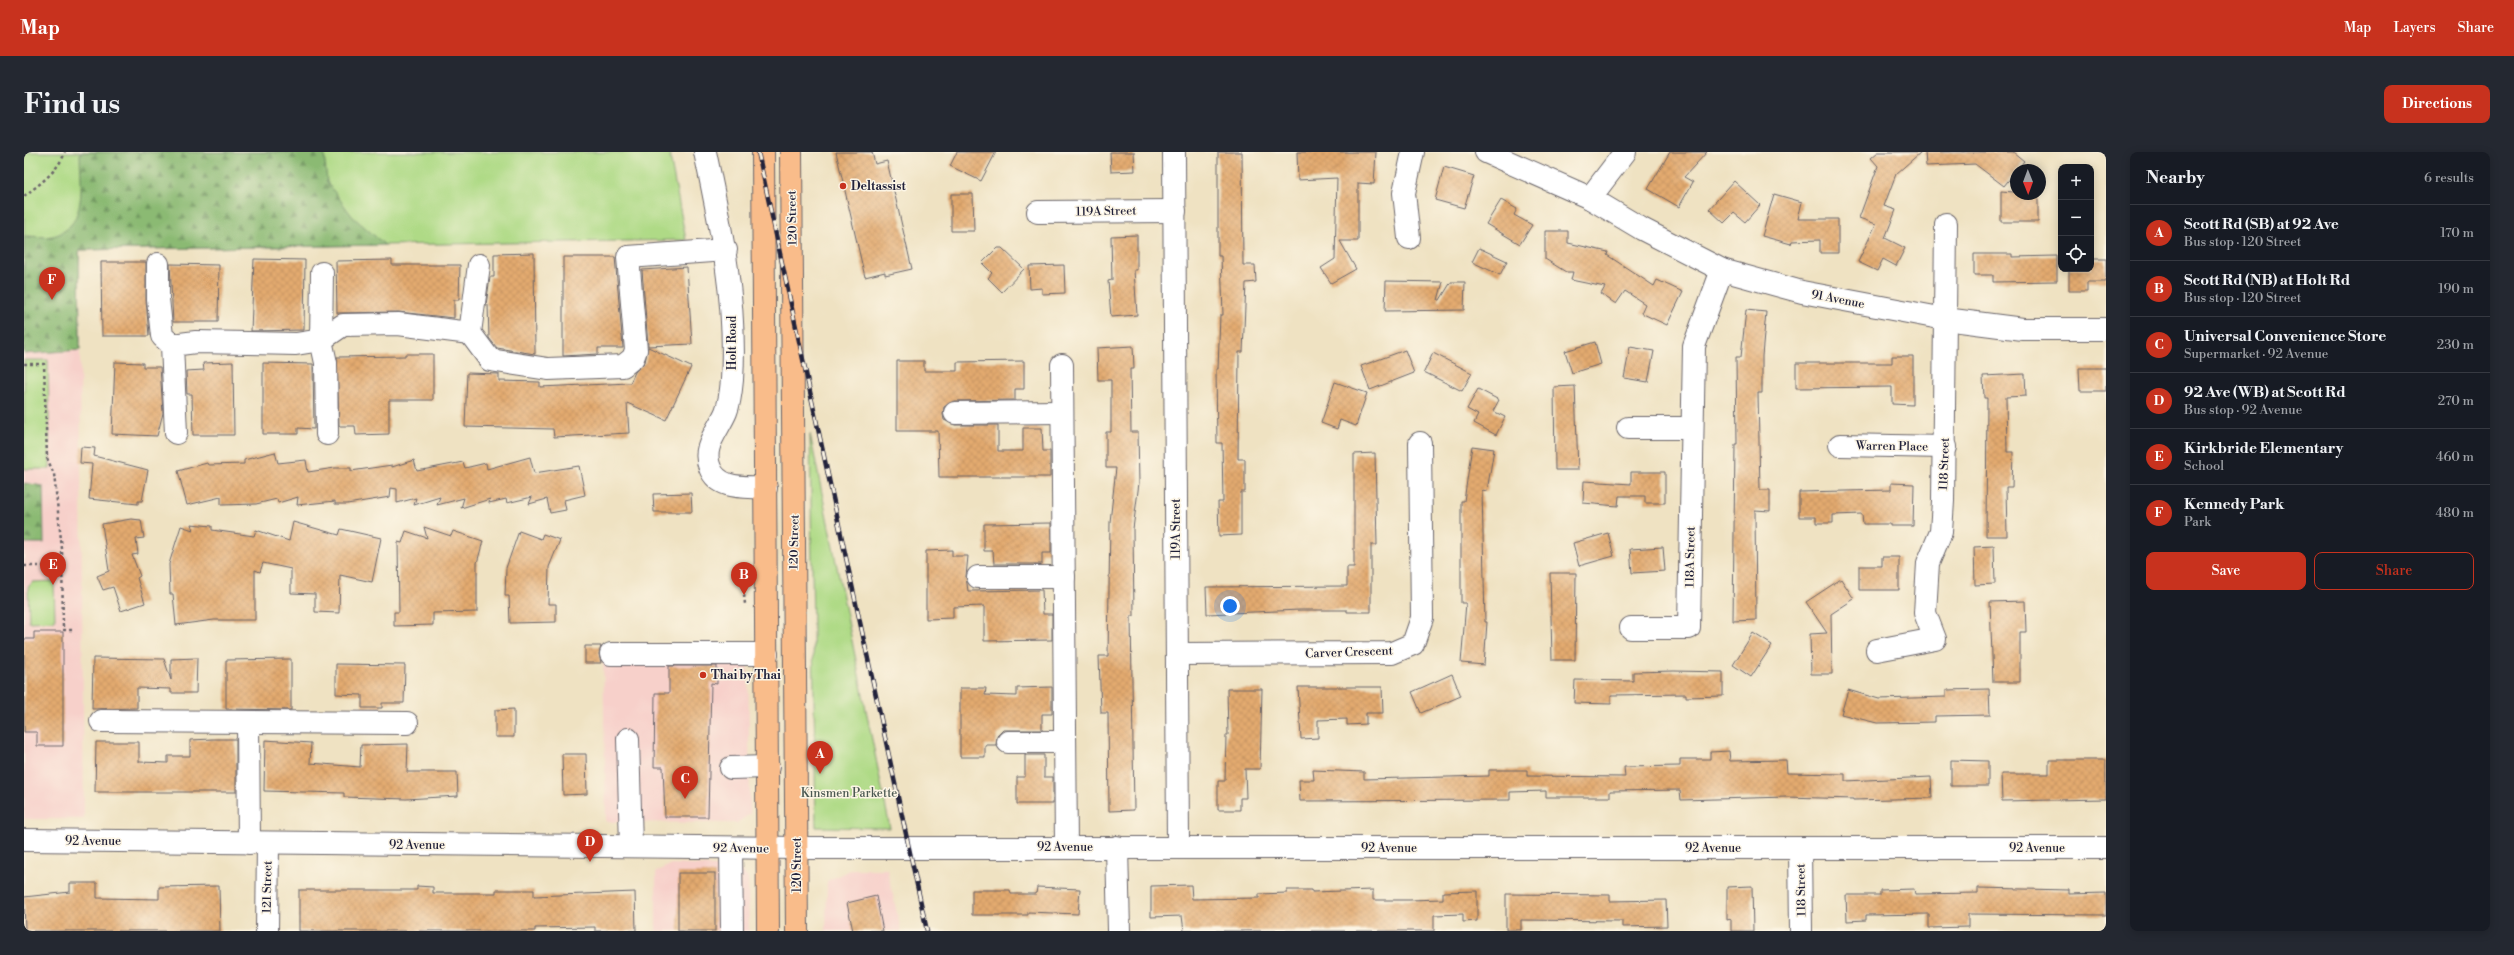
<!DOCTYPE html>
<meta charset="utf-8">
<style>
:root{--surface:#171b24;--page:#242831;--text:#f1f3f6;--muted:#9ea1a6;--line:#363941;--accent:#c8321e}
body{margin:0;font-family:"Libre Bodoni",serif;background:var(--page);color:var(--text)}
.controls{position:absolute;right:12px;top:12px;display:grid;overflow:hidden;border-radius:8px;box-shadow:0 2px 10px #0003}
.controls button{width:36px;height:36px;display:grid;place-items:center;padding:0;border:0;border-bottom:1px solid var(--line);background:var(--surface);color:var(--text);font:20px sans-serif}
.compass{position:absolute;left:1986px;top:12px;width:36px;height:36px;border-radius:50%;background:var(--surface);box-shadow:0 2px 10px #0003;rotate:179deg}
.you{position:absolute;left:1206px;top:454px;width:14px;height:14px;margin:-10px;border:3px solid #fff;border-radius:50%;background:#1a73e8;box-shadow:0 0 0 6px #1a73e833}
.badge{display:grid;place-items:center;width:26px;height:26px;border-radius:50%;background:var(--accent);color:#fff;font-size:13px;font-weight:700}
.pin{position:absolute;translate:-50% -33px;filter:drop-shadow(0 1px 2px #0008)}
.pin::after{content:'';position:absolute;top:21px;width:14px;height:12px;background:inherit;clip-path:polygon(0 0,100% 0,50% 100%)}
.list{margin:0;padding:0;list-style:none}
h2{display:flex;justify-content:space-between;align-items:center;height:52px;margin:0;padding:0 16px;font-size:17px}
h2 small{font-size:13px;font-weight:400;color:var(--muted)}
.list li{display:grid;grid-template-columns:26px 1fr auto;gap:12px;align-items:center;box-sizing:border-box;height:56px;padding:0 16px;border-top:1px solid var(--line)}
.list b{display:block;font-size:15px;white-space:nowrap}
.list p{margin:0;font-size:13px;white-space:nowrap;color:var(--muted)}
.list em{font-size:13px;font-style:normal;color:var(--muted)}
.actions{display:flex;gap:8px;padding:12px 16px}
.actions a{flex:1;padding:9px 0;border:1px solid var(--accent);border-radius:8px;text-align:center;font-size:14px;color:var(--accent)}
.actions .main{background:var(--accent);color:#fff}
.icon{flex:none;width:22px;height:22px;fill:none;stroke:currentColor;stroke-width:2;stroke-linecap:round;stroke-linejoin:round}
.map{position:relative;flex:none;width:2082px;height:779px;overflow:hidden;border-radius:8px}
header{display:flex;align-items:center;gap:24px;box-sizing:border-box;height:56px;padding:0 20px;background:var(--accent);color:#fff}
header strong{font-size:19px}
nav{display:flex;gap:22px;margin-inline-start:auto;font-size:14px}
.intro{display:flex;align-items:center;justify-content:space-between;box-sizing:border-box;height:96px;padding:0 24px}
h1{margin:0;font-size:28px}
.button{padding:10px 18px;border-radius:8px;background:var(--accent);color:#fff;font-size:14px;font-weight:700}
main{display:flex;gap:24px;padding:0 24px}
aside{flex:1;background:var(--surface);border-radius:8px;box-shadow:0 2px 10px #0003}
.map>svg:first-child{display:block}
</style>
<header>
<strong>Map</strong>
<nav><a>Map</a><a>Layers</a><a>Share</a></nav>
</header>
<div class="intro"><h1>Find us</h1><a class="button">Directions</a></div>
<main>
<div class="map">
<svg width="2082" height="779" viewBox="0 0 2082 779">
<defs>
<pattern id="forest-firs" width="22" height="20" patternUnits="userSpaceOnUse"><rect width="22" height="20" fill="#8bba73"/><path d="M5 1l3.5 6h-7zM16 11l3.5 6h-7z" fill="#719760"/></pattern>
<pattern id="building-cross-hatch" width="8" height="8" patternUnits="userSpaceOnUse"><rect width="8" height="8" fill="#e3aa6f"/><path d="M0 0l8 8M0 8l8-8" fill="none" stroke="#c29261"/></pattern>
</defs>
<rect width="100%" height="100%" fill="#fcf5e5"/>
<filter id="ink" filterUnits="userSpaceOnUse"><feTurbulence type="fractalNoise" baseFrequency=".025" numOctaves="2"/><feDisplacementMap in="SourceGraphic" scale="8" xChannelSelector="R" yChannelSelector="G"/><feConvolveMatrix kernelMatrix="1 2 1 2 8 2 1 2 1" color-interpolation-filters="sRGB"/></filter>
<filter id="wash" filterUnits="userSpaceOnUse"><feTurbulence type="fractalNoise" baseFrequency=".012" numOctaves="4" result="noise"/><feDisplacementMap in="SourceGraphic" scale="16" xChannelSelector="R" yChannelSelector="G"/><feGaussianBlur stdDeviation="0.9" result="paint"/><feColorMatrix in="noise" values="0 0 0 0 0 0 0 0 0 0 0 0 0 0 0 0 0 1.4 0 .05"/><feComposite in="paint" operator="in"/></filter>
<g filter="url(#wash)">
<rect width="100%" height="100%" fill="#efe2c2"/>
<g fill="#f7d0ca">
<polygon points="56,198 60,667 0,667 0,200"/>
<polygon points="579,497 724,499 726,662 713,671 582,670"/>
<polygon points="647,712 713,715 724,726 725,779 632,779 632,720"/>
<polygon points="828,717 863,717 877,779 802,779 803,729"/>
</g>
<g fill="#afda86" stroke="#687e60">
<polygon points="0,0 645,0 662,88 55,98 56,198 0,200"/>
<polygon points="0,208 24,208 26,317 0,317"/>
<polygon points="786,282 866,676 792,675"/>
<polygon points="30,429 31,469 5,470 4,435 9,430"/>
</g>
<g fill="url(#forest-firs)" stroke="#566e57">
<path d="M56 0H300L303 30 328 64 361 93 55 98 56 198 0 202V84C11 84 27 87 37 81 64 66 56 26 56 0Z"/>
<polygon points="0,331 19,334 20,391 0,391"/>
</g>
<g id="blocks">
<g fill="url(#building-cross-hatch)">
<polygon points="812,0 848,0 851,12 863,9 888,117 861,123 861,120 841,125"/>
<polygon points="933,0 972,0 957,29 926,14"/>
<polygon points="1086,0 1110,0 1111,19 1087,20"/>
<polygon points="1194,0 1218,0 1219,113 1231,113 1232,130 1222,131 1219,200 1215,200 1214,307 1221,307 1221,340 1217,340 1217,383 1195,384 1194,350 1199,350 1198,291 1193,291 1192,217 1194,217 1196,163 1199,163 1197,104 1194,104"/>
<polygon points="1273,0 1352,0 1350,32 1334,31 1334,89 1316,89 1332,117 1307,131 1297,116 1311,107 1313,26 1274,28"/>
<polygon points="1646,0 1683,0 1660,25 1669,30 1655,55 1624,37"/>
<polygon points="1854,0 1897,0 1872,22 1860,54 1872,58 1861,86 1881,96 1872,114 1859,107 1853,119 1834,110 1852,72 1835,66 1854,14 1847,6"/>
<polygon points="1901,0 1989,0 2000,9 1980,34 1951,12 1902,14"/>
<polygon points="1420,15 1450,24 1440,56 1411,48"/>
<polygon points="1710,29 1736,53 1721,70 1710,61 1700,71 1685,57"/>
<polygon points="1977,39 2014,42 2014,70 1977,70"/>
<polygon points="927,42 949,42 950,79 927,79"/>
<polygon points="1750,42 1778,50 1774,67 1814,67 1814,101 1796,101 1796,88 1768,89 1767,92 1738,84"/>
<polygon points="1477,48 1493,57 1490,63 1508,73 1496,92 1462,72"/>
<polygon points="1521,79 1544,79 1544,91 1584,100 1583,103 1630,134 1633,128 1659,140 1643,173 1617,161 1621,152 1601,139 1592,152 1577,142 1581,135 1547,128 1549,120 1542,120 1521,107"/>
<polygon points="1113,83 1113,118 1110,118 1113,163 1087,165 1084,129 1088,128 1087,84"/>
<polygon points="973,96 978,96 1000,117 978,140 964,126 968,121 958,111"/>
<polygon points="1455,96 1483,109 1476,123 1448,110"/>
<polygon points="510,101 511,202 473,196 465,186 464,153 462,153 466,125 470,125 470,102"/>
<polygon points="1950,102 1988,102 1988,105 2033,104 2033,129 1969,130 1969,123 1950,123"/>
<polygon points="539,105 591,105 599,196 574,196 574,202 539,204"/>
<polygon points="230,107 281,108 280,178 227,179"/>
<polygon points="2067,107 2082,107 2082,130 2063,130 2063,139 2045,139 2045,117 2067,117"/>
<polygon points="368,108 368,113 436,113 435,148 430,148 430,166 374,160 313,161 312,109"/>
<polygon points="77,110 122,110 122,147 125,184 78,184"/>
<polygon points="146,112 195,113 194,170 149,170"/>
<polygon points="1040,113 1041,141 1018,142 1018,136 1006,137 1005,114"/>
<polygon points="663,115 668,192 624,194 618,118"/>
<polygon points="1362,129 1419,130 1414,148 1416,148 1427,130 1441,130 1440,158 1361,159"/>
<polygon points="1722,158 1742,160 1738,204 1738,241 1734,241 1736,338 1746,338 1746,359 1731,358 1732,468 1709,469 1711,292 1713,292 1712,205 1717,205"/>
<polygon points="1571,190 1577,212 1548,221 1541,199"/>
<polygon points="1109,194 1110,217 1106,217 1107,280 1114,280 1115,331 1109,377 1110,464 1107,464 1110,658 1085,659 1084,561 1077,561 1075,504 1084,504 1086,370 1092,316 1082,316 1082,280 1087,280 1087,228 1074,228 1073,196"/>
<polygon points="624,195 667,215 642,268 603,251 605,281 530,285 529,277 441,275 443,221 475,222 475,229 516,230 516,235 606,231 611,220 621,210"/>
<polygon points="1606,195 1630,199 1624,230 1600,226"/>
<polygon points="1381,198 1390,221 1346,238 1337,214"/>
<polygon points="1409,201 1448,221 1438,239 1400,220"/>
<polygon points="381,202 409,202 409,248 365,248 365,282 332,283 331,274 315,274 313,205 381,204"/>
<polygon points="1868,204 1889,204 1889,253 1868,252 1868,235 1772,236 1772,211 1868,211"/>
<polygon points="873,209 900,209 900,219 933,219 933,210 1000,209 1000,237 991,237 991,248 930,249 920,255 919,262 920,268 931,273 974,273 974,299 999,299 999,276 1018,276 1019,299 1026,299 1026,325 915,325 914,279 873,279"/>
<polygon points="91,210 119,211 119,215 136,215 139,261 133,284 88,282"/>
<polygon points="209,210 210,283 169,283 168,242 163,242 162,219 180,218 179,211"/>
<polygon points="239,211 289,212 290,277 274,276 274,282 239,282"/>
<polygon points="2055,216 2082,216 2082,239 2056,239"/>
<polygon points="2001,222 2002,244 1982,245 1983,300 1989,300 1988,335 1982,335 1983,384 1962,384 1963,246 1960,246 1959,224"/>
<polygon points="1311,230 1343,241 1332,274 1316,268 1313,277 1297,271"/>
<polygon points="1551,234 1554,318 1531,318 1530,235"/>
<polygon points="1454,237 1475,248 1469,259 1481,265 1472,283 1450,271 1454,263 1443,257"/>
<polygon points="1448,294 1470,297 1463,339 1458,338 1461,470 1463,470 1460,513 1437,511 1442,451 1437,451 1437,349 1440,349"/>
<polygon points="57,295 71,296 70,304 124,318 118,349 114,349 114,352 65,347 68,312 56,311"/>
<polygon points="251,300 254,311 282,308 284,320 311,316 327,316 327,319 368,313 368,315 390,308 393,319 439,310 441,316 462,311 463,317 506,305 510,321 555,314 561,343 540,348 542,358 526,361 523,347 505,352 508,345 483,351 482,347 465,351 466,347 437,356 440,346 413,353 416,345 390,353 392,346 373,351 373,337 367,336 366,345 323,352 311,352 311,349 273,353 274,345 254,351 253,347 232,352 197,353 197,345 163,353 154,319 183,311 184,313 220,312 220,308"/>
<polygon points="1351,301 1353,393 1347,393 1347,460 1323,460 1323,458 1276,458 1183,462 1182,435 1323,434 1323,415 1330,415 1330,302"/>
<polygon points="1607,320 1641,320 1641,351 1621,351 1621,344 1595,344 1594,354 1559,351 1560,329 1607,332"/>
<polygon points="1867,331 1890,332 1889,374 1866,374 1866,372 1839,372 1838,362 1809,363 1809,371 1792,371 1792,365 1775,365 1775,340 1867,338"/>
<polygon points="667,341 668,360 630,360 629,342"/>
<polygon points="107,367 117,368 120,386 112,387 114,402 108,403 116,424 113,426 121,451 97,459 89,435 79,438 73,424 85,419 78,372"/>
<polygon points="269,370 315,383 317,377 357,386 348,430 316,423 315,461 291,460 291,442 267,441 267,417 239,411 236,420 231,418 231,468 190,468 152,473 149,442 146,442 145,412 157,374 169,378 167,372 188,374 188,378 230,384 232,378 265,389"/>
<polygon points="1027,371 1027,401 1018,401 1018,412 970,412 969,399 960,399 960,372"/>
<polygon points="400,375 427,384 429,379 459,389 453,411 453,460 409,461 409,473 370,474 370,460 375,460 374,390 378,391 382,379 403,386"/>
<polygon points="495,379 517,387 519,382 536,388 525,415 524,452 532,452 532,470 486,471 485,444 481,444 482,416"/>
<polygon points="1584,381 1590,404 1555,414 1549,391"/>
<polygon points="1970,394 1971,432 1951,433 1950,395"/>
<polygon points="1639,395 1641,419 1608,421 1606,397"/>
<polygon points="928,398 928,404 944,404 942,425 944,439 1018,438 1019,462 1028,462 1028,488 960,489 960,454 929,455 929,466 902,467 902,399"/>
<polygon points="1858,405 1875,405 1875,438 1835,438 1835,414 1858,414"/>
<polygon points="1526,421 1552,421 1551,508 1528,508"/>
<polygon points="1817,427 1830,447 1807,462 1808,522 1787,522 1786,482 1803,481 1782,450"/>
<polygon points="2001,449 2002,480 1996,480 1996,530 1969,530 1966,450"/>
<polygon points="10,480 39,480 39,594 13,594 13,580 0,580 0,487 10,487"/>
<polygon points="1729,481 1748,493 1727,525 1709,513"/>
<polygon points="561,494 577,494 575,502 577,511 561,511"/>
<polygon points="69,506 140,507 147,528 147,507 173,506 172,541 147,541 147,537 113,536 113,556 68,557"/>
<polygon points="267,507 267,558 202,557 202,508"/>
<polygon points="312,512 381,513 380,551 358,551 358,556 338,556 338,543 312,542"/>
<polygon points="645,514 693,514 693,532 687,531 684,665 641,665 639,615 630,615 631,541 645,541"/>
<polygon points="1650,519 1699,520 1699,544 1662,545 1662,542 1587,543 1587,552 1550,551 1551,528 1609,529 1609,520"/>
<polygon points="1428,522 1437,544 1397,561 1388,540"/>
<polygon points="1028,535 1028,562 1018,562 1018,578 979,578 973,584 972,593 961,593 961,605 936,605 936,536 962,536 961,543 993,544 993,536"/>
<polygon points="1274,535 1358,535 1359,561 1342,561 1342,572 1323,573 1323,567 1294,568 1294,586 1277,587"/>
<polygon points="1203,537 1238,537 1236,617 1221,617 1222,646 1216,646 1216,658 1194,658 1194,629 1201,629 1202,583 1204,583"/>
<polygon points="1965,537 1966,563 1911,564 1911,570 1853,571 1817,562 1824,538 1855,547 1922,545 1922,538"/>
<polygon points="490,557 490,585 471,585 471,558"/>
<polygon points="189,587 212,587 212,640 71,640 72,590 115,590 115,610 144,611 144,604 166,604 166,588"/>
<polygon points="241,588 287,591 286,611 336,615 337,593 384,592 383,620 433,620 434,644 382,647 320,645 320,641 240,639"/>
<polygon points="1705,599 1706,609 1762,608 1763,621 1821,622 1821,629 1907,625 1908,646 1829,648 1829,647 1763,645 1657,648 1656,638 1586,639 1586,645 1522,645 1522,639 1486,640 1486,648 1276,649 1275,628 1290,628 1289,618 1340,620 1340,627 1465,624 1465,618 1503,618 1503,624 1601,625 1600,615 1656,614 1656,607 1686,607 1686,600"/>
<polygon points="538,602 562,602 563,642 539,643"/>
<polygon points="1001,603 1020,603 1020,625 1029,625 1029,652 993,652 993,625 1001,625"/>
<polygon points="1927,608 1964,609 1964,634 1927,634"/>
<polygon points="2025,608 2082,608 2082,647 1978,649 1977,622 2025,622"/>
<rect x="654" y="721" width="37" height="58"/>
<polygon points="46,731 73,731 73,746 135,747 135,735 195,734 196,779 1,779 0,745 46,740"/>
<polygon points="1167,733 1168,747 1235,746 1235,742 1263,741 1263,738 1288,738 1288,740 1349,738 1349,748 1385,748 1419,747 1419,740 1453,739 1453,769 1439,770 1439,762 1410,763 1410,779 1160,779 1158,764 1127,765 1127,734"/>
<polygon points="393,734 409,735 409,741 472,741 472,738 510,738 510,744 611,740 612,779 571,779 571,775 511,776 511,779 275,779 275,738 393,738"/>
<polygon points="1728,734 1729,779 1707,779 1707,767 1703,768 1703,735"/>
<polygon points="1013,735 1056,737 1054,762 1004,760 1004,763 948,763 948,738 986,738 987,742 1012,742"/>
<polygon points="1954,736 2045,738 2045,742 2082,741 2082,763 1944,762 1944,775 1905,776 1905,762 1842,763 1842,768 1823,769 1822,743 1856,743 1856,738 1890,737 1891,742 1954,741"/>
<polygon points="1482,742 1586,743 1586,749 1642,748 1643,774 1598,775 1598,769 1497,768 1497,778 1482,778"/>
<polygon points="852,744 859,779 829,779 823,751"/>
</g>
</g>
</g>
<g filter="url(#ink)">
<use href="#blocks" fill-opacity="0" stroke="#6a656a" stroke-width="1"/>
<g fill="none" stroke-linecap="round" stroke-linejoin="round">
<g stroke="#6a656a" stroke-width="24">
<g id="minor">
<path d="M681 0C697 76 713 150 708 228 707 239 706 250 702 260 694 279 677 295 686 316 695 339 723 334 742 336"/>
<polyline points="1150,0 1154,695"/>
<polyline points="1462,0 1566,46 1618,77 1698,118 1778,140 1921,167 1999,177 2082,177"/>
<polyline points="1566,46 1601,0"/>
<polyline points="1014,60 1151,59"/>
<polyline points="1385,86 1380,41 1389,0"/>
<polyline points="134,112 134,147 138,184 148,193"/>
<polyline points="455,113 446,181 466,208 524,217 599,214 609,206 612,198 604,105 702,98"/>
<polyline points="298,121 297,188 302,211 303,282"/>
<polyline points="1038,213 1042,695"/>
<polyline points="931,261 1038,260"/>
<polyline points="1604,276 1668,276"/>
<polyline points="152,281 148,193 172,190 272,192 297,188 319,173 374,172 446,181"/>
<polyline points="1816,293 1921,295"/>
<polyline points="954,425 1040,425"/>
<polyline points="1607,476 1665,476 1670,194 1698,118"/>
<polyline points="1853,498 1911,487 1901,461 1904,411 1917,380 1919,349 1922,72"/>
<polyline points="587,502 743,502"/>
<polyline points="1153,502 1368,501 1389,492 1398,466 1396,291"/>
<polyline points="77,569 383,571"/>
<polyline points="224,570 225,691"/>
<polyline points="604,587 607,694"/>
<polyline points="984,590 1041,590"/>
<polyline points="707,616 744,615"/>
<polyline points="0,688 773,696 2082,696"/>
<polyline points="1093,695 1095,779"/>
<polyline points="707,696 708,779"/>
<polyline points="1776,696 1777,779"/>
<polyline points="243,779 244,692"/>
</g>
</g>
<g stroke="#6a656a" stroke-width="24">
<g id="major">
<polyline points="739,0 744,779"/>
<polyline points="767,0 773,779"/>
</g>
</g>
<g stroke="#6a656a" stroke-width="2.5" stroke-dasharray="3 3" stroke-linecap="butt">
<path d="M0 44C15 33 35 18 41 0"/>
<polyline points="0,212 20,212 23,306 30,322 38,397 39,478 49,478"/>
<polyline points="0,414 38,414"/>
<polyline points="721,419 719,433 721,452"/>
</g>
<use href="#minor" stroke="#fff" stroke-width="22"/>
<use href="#major" stroke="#f9bc8a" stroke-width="22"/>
<g stroke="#22223b" stroke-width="4.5">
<polyline id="rail" points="734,0 903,779"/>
</g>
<use href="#rail" stroke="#fcf5e5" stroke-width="3" stroke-dasharray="9" stroke-linecap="butt"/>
</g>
</g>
<g fill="#c8321e" stroke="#fcf5e5" stroke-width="1.5">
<circle cx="819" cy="34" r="4"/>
<circle cx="679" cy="523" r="4"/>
</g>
<g text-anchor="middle" stroke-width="3" stroke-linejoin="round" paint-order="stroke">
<g font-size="12" font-weight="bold" fill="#22223b" stroke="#fcf5e5" text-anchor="start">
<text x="827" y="38">Deltassist</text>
<text x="687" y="527">Thai by Thai</text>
</g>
<g font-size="12" fill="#22223b" stroke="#fcf5e5">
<text transform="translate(1082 59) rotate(-1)" y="4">119A Street</text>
<text transform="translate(768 66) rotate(-91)" y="4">120 Street</text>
<text transform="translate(1814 147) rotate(11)" y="4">91 Avenue</text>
<text transform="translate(708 191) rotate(-90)" y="4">Holt Road</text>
<text transform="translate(1868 294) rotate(1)" y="4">Warren Place</text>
<text transform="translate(1920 312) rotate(-88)" y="4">118 Street</text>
<text transform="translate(1152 377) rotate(-90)" y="4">119A Street</text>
<text transform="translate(770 390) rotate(-89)" y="4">120 Street</text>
<text transform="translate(1666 405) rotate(-89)" y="4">118A Street</text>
<text transform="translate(1325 500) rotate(-2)" y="4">Carver Crescent</text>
<text x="69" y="693">92 Avenue</text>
<text x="393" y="697">92 Avenue</text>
<text x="1041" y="699">92 Avenue</text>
<text transform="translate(717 696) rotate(1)" y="4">92 Avenue</text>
<text x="1365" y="700">92 Avenue</text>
<text x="1689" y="700">92 Avenue</text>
<text x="2013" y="700">92 Avenue</text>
<text transform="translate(773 713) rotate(-90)" y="4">120 Street</text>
<text transform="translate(243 735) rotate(-89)" y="4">121 Street</text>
<text transform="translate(1777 738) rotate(-91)" y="4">118 Street</text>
</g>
<g font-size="12" fill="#4c5952" stroke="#fcf5e5">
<text x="825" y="645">Kinsmen Parkette</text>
</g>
</g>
</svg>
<div class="controls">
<button>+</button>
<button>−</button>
<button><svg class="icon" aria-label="locate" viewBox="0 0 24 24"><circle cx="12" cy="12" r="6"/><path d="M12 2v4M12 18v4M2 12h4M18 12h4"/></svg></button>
</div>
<svg class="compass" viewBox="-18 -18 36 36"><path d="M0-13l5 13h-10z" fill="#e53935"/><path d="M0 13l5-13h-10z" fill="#9ea1a6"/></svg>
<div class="you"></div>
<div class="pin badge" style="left:796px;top:622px">A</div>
<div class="pin badge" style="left:720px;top:443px">B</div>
<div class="pin badge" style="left:661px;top:647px">C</div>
<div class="pin badge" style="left:566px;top:710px">D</div>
<div class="pin badge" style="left:29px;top:433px">E</div>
<div class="pin badge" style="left:28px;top:148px">F</div>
</div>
<aside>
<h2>Nearby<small>6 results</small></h2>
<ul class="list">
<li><span class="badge">A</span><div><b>Scott Rd (SB) at 92 Ave</b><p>Bus stop · 120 Street</p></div><em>170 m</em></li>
<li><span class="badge">B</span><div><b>Scott Rd (NB) at Holt Rd</b><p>Bus stop · 120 Street</p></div><em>190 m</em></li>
<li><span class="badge">C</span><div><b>Universal Convenience Store</b><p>Supermarket · 92 Avenue</p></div><em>230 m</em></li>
<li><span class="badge">D</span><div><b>92 Ave (WB) at Scott Rd</b><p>Bus stop · 92 Avenue</p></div><em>270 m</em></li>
<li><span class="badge">E</span><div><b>Kirkbride Elementary</b><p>School</p></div><em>460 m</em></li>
<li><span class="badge">F</span><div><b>Kennedy Park</b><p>Park</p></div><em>480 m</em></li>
</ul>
<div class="actions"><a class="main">Save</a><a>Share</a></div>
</aside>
</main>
